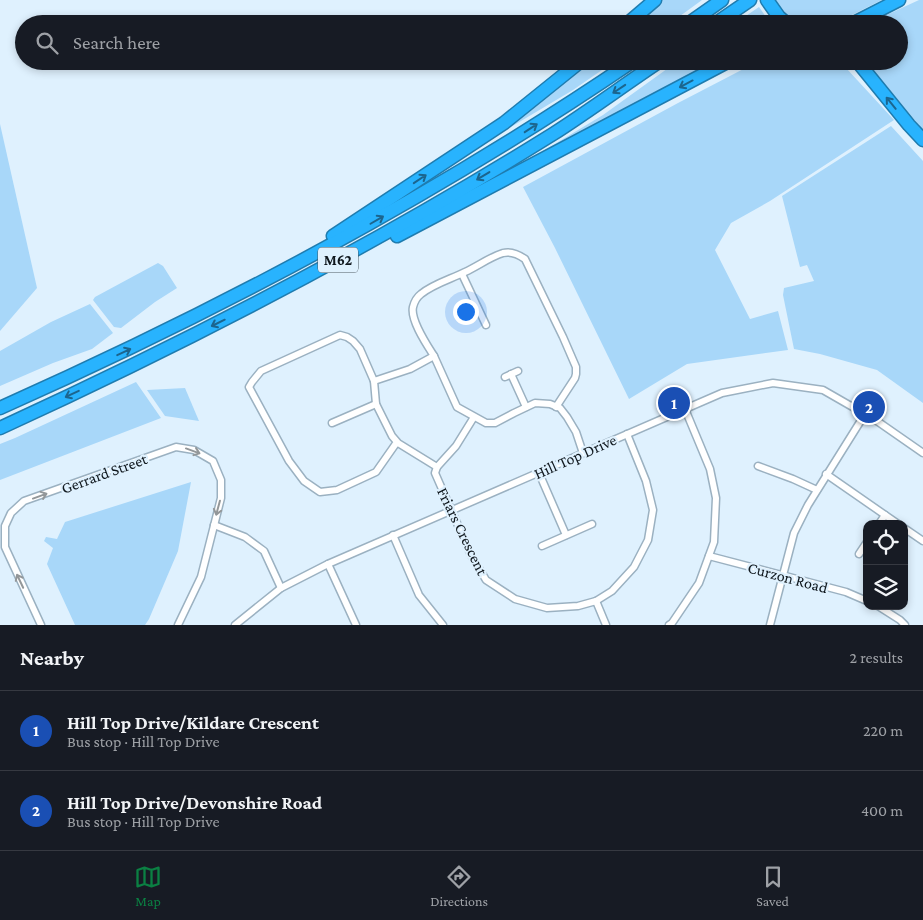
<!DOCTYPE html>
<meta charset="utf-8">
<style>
:root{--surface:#171b24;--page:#242831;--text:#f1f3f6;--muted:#9ea1a6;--line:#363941;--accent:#0b8043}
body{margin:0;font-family:"Crimson Pro",serif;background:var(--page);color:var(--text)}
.controls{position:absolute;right:15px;bottom:15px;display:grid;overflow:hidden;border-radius:10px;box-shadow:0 2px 8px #0003}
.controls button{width:45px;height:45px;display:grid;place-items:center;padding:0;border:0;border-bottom:1px solid var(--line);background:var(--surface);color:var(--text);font:25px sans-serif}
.you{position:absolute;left:465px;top:311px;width:18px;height:18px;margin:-12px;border:4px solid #fff;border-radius:50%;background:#1a73e8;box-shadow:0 0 0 8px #1a73e833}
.badge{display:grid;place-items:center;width:32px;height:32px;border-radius:50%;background:var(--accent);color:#fff;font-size:16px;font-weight:700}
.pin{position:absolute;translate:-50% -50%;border:2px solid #fff;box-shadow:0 1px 5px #0006}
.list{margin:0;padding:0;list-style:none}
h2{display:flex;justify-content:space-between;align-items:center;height:65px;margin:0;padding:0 20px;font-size:21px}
h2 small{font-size:16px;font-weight:400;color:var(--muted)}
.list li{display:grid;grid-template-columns:32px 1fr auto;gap:15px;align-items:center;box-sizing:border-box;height:80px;padding:0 20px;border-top:1px solid var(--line)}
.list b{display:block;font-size:19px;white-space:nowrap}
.list p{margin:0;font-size:16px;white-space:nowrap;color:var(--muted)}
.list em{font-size:16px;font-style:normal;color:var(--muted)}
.icon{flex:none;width:28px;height:28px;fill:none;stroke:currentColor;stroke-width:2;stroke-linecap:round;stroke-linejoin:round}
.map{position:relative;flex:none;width:923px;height:625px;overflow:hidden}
.search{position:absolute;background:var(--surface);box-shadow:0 2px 8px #0003;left:15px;right:15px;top:15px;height:55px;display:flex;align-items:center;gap:12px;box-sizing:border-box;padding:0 18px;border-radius:28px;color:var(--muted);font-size:19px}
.sheet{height:225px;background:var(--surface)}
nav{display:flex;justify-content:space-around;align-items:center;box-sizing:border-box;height:70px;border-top:1px solid var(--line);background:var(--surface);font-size:14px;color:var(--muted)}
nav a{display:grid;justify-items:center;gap:2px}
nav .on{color:var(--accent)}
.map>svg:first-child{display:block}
</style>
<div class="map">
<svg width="923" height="625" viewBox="0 0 923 625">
<rect width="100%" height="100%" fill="#dff1fe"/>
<g fill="#a8d7f9">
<polygon points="661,0 702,0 669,24 634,24"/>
<polygon points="774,0 882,0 834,24 799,24 779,9"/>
<polygon points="919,0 923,0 923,130 870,66 864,61 899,61 899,24 867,24"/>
<polygon points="759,7 771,24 734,24"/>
<polygon points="589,61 615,61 573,90 471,151 553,91"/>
<polygon points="678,61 718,61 632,108 543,151 603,115"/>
<polygon points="761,61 831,61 847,69 894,120 770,201 731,223 715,250 750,319 778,311 788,350 687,364 629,399 555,248 523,187 678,103 755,63"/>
<polygon points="0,124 37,288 0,331"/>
<polygon points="891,126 923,161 923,403 877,370 820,354 794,349 783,295 784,288 814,281 807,265 800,267 782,196"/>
<polygon points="158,263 163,266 177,288 155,302 121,328 114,327 93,300 95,297"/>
<polygon points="90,304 113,333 92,349 53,363 0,386 0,351 51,322"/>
<polygon points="136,382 161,418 0,480 0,444 15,438"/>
<polygon points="185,388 199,421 165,416 147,390"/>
<polygon points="191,482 178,551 149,619 145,625 75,625 47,564 53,548 44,541 46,537 57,539 65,522"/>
</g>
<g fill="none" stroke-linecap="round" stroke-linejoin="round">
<g stroke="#9bb1c1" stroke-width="9">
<g id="street">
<polyline points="462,274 486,325"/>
<polyline points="434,356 457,407 486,423 495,423 514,413 535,403 550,404 560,408 567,417 576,432 583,453"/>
<polyline points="511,374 526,407"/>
<polyline points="505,377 518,371"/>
<path d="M374 381 410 369 434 356C427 345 410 320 413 307 414 303 417 297 421 294 433 284 451 279 465 272 478 266 490 257 503 253 511 251 518 254 525 259L563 337 576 367V374L575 378 556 407"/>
<polyline points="474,417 456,446 437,467 435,473 471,555 486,580 515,599 547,608 578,606 596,601 612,591 634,567 648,540 653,510 646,481 627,434"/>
<polyline points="332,423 376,404"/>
<polyline points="397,442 376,472 337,490 320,492 304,481 289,461 249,387 252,382 261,371 340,335 347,337 353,341 360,349 374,381 376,404 392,436 398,443 437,467"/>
<polyline points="758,466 793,479 817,490"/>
<polyline points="539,473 566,535"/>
<polyline points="826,474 898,524"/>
<polyline points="879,524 885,515"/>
<polyline points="214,525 245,537 264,551 281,588"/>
<polyline points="904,528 923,541"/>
<polyline points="393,535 419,595 443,625"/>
<polyline points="542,546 592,524"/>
<polyline points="859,554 867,542"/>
<polyline points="709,556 846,592 867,601"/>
<polyline points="328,564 356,625"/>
<polyline points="596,601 606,625"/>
<polyline points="878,606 900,620 905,625"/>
<polyline points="41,625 5,547 5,526 11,513 24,501 176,447 194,450 213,461 221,480 221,498 201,577 178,625"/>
<polyline points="235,625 281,588 328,564 722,393 773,383 823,390 877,421 923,453"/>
<polyline points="669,625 672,623 699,583 714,542 716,498 710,469 685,409"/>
<polyline points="770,625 794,533 808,505 865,414"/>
</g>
</g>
<g stroke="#1f7caf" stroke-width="15">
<g id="highway">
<polyline points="767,0 779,17 787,24"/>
<polyline points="627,24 655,0"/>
<polyline points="688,24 722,0"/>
<polyline points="715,24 750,0"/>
<polyline points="852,24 899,0"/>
<polyline points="857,61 909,125 923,140"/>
<polyline points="333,236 504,123 581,61"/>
<polyline points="397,236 729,61"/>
<path d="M0 408C220 310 433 197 633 61"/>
<path d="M0 428C190 341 375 245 553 134 589 111 624 85 660 61"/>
</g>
</g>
<use href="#street" stroke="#fff" stroke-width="6"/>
<use href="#highway" stroke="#28b3fe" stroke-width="12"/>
</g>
<defs><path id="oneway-shaft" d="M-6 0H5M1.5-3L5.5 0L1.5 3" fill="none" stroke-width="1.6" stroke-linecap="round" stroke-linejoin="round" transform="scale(1.25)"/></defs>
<g stroke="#1c658e">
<use href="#oneway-shaft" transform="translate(686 84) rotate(152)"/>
<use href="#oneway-shaft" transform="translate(619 89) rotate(146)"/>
<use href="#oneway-shaft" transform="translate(891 103) rotate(-129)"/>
<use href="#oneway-shaft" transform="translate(531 128) rotate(-33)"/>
<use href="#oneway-shaft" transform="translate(483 176) rotate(149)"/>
<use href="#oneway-shaft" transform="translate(420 179) rotate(-34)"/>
<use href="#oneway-shaft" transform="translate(377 220) rotate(-30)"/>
<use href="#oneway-shaft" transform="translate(218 323) rotate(154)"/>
<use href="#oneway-shaft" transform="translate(124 352) rotate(-25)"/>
<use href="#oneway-shaft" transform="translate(72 394) rotate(155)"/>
</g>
<g stroke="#939799">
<use href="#oneway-shaft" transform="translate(193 451) rotate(20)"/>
<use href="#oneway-shaft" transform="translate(40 496) rotate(-20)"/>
<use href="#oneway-shaft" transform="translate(218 508) rotate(105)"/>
<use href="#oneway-shaft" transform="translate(20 581) rotate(-115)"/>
</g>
<g text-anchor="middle" stroke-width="4.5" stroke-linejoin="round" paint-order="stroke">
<rect fill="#dff1fe" stroke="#4d5860" stroke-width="1" x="318" y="247.5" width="40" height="25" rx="4"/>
<g font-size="15" font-weight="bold" fill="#0f171d">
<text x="338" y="265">M62</text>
</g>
<g font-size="16" fill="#0f171d" stroke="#dff1fe">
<text transform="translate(575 456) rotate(-24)" y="6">Hill Top Drive</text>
<text transform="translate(104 473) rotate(-20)" y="6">Gerrard Street</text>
<text transform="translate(463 531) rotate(64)" y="6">Friars Crescent</text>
<text transform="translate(788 577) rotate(15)" y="6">Curzon Road</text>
</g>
</g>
</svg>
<div class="controls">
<button><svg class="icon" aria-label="locate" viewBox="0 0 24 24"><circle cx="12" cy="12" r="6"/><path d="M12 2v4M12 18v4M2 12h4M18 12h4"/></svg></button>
<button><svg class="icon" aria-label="layers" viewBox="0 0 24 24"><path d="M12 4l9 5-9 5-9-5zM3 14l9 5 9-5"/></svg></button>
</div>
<div class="you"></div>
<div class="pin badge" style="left:674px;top:403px;background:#1a4fb4">1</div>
<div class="pin badge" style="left:869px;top:407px;background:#1a4fb4">2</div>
<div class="search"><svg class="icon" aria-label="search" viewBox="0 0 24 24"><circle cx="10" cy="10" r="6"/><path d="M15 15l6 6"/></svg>Search here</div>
</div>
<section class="sheet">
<h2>Nearby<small>2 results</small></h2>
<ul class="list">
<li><span class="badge" style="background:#1a4fb4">1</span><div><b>Hill Top Drive/Kildare Crescent</b><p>Bus stop · Hill Top Drive</p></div><em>220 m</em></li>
<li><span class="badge" style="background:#1a4fb4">2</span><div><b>Hill Top Drive/Devonshire Road</b><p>Bus stop · Hill Top Drive</p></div><em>400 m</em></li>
</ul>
</section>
<nav>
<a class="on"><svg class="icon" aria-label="map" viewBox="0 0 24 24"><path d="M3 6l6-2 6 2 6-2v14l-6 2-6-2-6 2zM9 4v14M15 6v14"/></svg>Map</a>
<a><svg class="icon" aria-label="directions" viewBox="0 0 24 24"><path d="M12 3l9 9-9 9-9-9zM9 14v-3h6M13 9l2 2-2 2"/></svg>Directions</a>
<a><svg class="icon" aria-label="saved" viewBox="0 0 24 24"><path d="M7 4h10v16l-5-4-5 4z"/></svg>Saved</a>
</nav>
